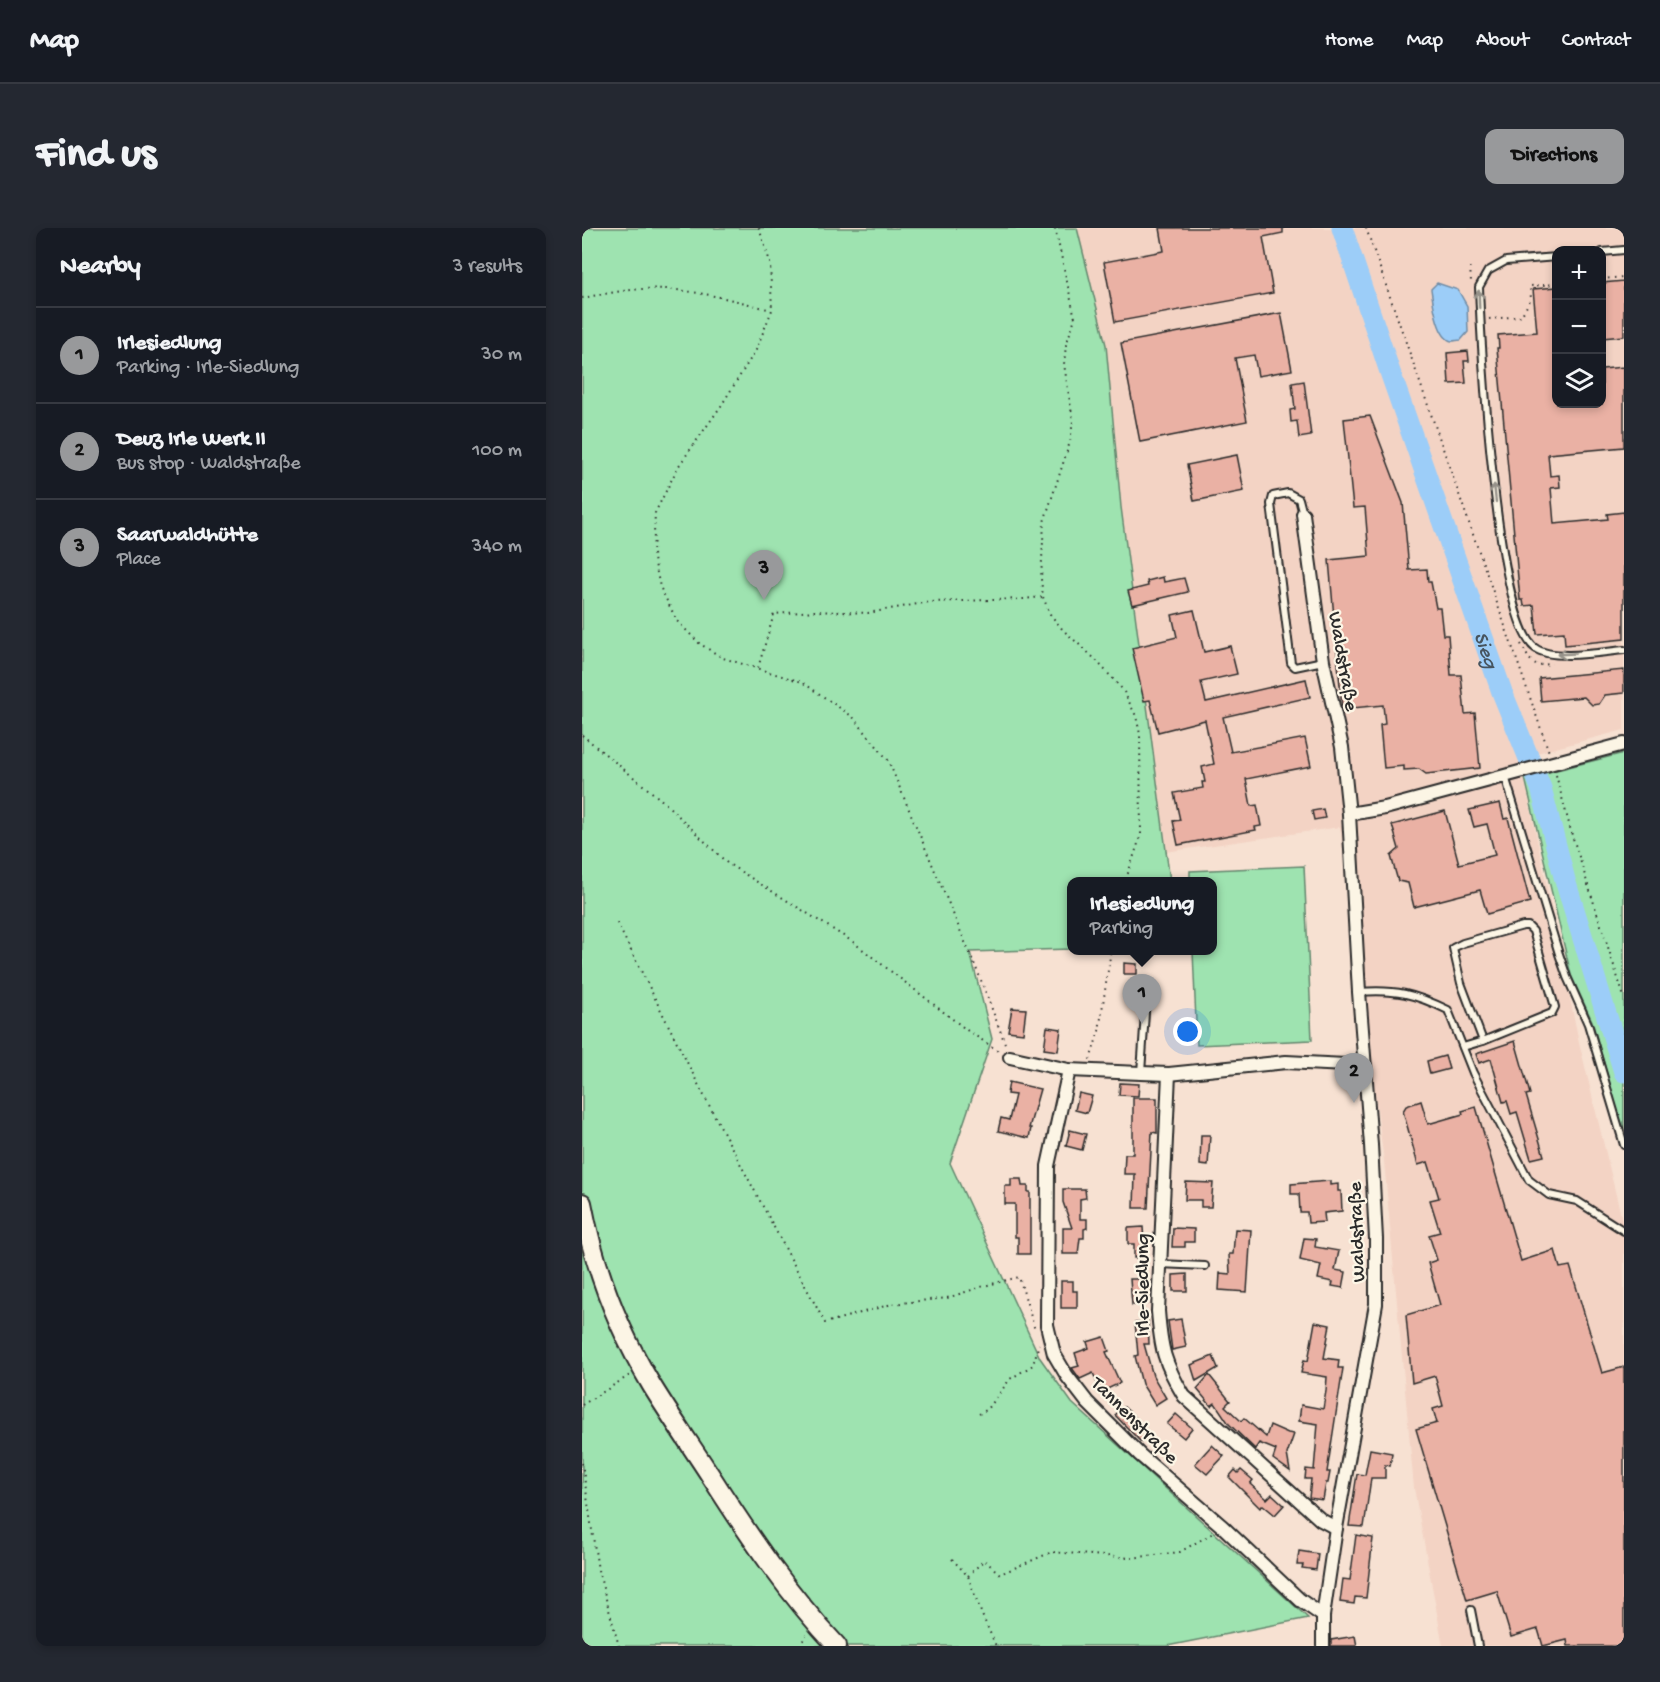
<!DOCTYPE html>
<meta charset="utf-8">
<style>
:root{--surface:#171b24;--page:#242831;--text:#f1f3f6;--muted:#9ea1a6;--line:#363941;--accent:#98999b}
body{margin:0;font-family:"Gochi Hand",sans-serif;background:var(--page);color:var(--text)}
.controls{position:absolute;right:18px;top:18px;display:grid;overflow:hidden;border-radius:12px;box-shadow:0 3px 9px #0003}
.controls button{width:54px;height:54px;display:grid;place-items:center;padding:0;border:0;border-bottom:2px solid var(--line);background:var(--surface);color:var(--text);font:30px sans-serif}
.you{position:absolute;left:606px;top:804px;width:21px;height:21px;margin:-15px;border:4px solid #fff;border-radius:50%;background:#1a73e8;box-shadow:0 0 0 9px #1a73e833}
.badge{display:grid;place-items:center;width:39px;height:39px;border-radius:50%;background:var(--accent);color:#111;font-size:20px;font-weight:700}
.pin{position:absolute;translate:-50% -50px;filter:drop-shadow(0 2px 3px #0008)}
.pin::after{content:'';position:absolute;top:32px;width:21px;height:18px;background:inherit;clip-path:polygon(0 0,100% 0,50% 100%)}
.popup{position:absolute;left:485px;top:649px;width:150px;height:78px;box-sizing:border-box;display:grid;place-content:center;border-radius:12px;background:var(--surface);filter:drop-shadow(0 2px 4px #0005);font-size:20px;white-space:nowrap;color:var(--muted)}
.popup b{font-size:22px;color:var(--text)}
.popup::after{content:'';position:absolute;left:50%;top:100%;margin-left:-12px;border:12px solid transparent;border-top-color:var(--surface)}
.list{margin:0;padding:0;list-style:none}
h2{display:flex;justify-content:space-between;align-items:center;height:78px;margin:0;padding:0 24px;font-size:26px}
h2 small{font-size:20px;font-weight:400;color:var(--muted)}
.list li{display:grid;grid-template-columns:39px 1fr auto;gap:18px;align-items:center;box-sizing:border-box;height:96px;padding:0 24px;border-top:2px solid var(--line)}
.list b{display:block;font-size:22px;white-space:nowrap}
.list p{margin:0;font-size:20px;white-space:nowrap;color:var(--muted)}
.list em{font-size:20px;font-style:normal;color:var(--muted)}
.icon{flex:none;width:33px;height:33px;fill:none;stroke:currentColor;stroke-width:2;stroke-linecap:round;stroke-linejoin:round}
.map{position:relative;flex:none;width:1042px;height:1418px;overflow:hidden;border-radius:12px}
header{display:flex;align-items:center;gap:36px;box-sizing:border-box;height:84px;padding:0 30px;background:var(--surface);border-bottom:2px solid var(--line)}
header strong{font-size:28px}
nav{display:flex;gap:33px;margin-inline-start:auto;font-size:21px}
.intro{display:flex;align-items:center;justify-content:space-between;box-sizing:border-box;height:144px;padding:0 36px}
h1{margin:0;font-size:42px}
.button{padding:15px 27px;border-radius:12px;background:var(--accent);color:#111;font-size:21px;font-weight:700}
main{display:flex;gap:36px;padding:0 36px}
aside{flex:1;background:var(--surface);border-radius:12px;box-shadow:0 3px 9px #0003}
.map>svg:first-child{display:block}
</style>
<header>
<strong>Map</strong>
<nav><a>Home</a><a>Map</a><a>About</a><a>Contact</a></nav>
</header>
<div class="intro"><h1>Find us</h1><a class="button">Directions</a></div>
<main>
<aside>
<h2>Nearby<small>3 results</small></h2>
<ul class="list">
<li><span class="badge">1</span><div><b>Irlesiedlung</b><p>Parking · Irle-Siedlung</p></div><em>30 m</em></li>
<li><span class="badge">2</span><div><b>Deuz Irle Werk II</b><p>Bus stop · Waldstraße</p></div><em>100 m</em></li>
<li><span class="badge">3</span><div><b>Saarwaldhütte</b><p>Place</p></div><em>340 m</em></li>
</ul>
</aside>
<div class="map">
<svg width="1042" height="1418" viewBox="0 0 1042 1418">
<rect width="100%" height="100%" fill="#f7e1d2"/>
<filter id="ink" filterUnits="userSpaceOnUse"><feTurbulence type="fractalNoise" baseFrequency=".0167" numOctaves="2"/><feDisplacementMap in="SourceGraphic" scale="12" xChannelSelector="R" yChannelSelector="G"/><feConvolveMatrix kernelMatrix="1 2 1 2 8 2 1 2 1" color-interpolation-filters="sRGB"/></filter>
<g filter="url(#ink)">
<path fill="#f3d3c4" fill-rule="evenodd" d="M495 0H1042V502L940 529 941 543 997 814 1042 1000V1418H861L832 1260 802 933 758 599 583 624 539 279 524 117ZM975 22H1020V176H975Z"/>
<g fill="#9ee3b0" stroke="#64876e" stroke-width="1.5">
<polygon points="0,0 495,0 524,117 539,279 588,653 490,654 489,721 388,724 410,811 368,935 458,1130 490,1175 726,1390 585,1418 0,1418"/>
<polygon points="1042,525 1042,906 1010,793 989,747 943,550"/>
<polygon points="722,638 730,812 615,817 611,723 630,722 630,654 608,653 608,643"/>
</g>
<path fill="#9ccdf8" stroke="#6f8ca6" stroke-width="1.5" d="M855 55 876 62 885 78 886 104 879 112C876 112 873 113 870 113 855 110 851 73 849 61Z"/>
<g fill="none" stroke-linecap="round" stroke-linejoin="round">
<path stroke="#9ccdf8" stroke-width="21" id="s1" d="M760 0 807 141 920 464 959 560 983 652 1042 844"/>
</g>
<g fill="#eab1a4" stroke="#2b2b2b" stroke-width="1.5">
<polygon points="578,0 701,0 701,5 681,9 691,65 533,94 522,34 582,23"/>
<polygon points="1042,53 1042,108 1020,110 1020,55"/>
<polygon points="975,59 975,176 1020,176 1020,141 1042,139 1042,219 966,226 968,248 977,247 978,259 969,260 972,296 1026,291 1025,286 1042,284 1042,411 983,417 982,404 955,406 952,377 942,378 941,372 938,372 915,120 917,120 916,107 955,104 951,61"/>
<polygon points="699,85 710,142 676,148 672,127 653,130 665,193 558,214 539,115"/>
<polygon points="886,123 887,133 882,133 884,155 867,156 865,125"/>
<polygon points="722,153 729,208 717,210 715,193 709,194 708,182 713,181 710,155"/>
<polygon points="788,188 821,275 827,342 845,341 846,354 849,354 854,380 858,380 861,407 866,407 869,447 879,447 883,486 893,485 898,540 844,546 837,541 822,542 822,538 802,540 798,497 803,496 801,477 760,481 747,332 787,328 783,279 771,280 762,191"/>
<polygon points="655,227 662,263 612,273 605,237"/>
<polygon points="581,349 582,354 602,350 606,364 550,377 546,363 566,358 565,353"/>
<polygon points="612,382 622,424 648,418 655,446 619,454 624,474 724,451 728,469 641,489 649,524 723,510 729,538 664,551 669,578 675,577 679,598 673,599 674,602 596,617 591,593 598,592 592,565 621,560 620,554 623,554 620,539 632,536 623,492 576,504 568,472 562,473 550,420 595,409 590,387"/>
<polygon points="1042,442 1042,465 1023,467 1017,476 1010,477 1002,469 959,473 957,450"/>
<polygon points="918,575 922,591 926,590 948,674 905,686 898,662 832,679 826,655 816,653 809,628 817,621 810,597 863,583 877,636 913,627 905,596 892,599 887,582"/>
<polygon points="741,581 743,590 732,592 730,583"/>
<polygon points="542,735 555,736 555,746 542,746"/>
<polygon points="430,780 444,781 441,805 426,803"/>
<polygon points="465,799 479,801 476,823 462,821"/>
<polygon points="933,813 948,866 944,867 962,928 949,931 935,884 929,886 925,873 921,874 909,831 897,835 894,826"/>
<polygon points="863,828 867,841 848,846 845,833"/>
<polygon points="427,854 458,861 447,900 449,900 447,910 416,903 419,890 427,892 433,867 425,866"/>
<polygon points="538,855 557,856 556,868 537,867"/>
<polygon points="497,865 510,868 505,885 493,882"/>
<polygon points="551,870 575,870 575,905 570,904 566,980 552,980 553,946 542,946 543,926 551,926"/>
<polygon points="839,873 846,896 881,886 880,883 894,879 939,1033 973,1022 978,1040 988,1038 1020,1145 1042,1139 1042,1418 986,1418 985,1412 961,1418 956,1401 929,1409 915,1363 885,1372 834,1201 855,1195 851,1181 861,1178 853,1148 830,1155 824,1087 858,1077 846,1035 855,1032 847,1007 858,1004 848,972 857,970 846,934 836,937 821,883 824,878"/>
<polygon points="488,902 504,906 500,922 484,918"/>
<polygon points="619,907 628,907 626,938 618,937"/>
<polygon points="429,951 439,951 440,958 446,958 446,964 448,964 448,1026 436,1026 436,1009 433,1009 433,976 423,976 423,958 429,958"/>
<polygon points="748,953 748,957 756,956 756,963 759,963 760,983 742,985 743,994 726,995 725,984 718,984 717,966 709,966 709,956"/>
<polygon points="604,954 631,955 629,979 619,979 619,972 603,972"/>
<polygon points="481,961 503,961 504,970 498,971 498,991 505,991 505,1000 502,1001 502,1010 498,1010 496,1026 481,1026 481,1000 490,1000 481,974"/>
<polygon points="561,999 563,1029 552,1030 552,1016 546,1016 546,1000"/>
<polygon points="591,1000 612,1001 612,1014 603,1014 603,1019 590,1019"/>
<polygon points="653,1001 669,1002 665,1064 637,1062 638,1045 648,1046 647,1026 651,1026"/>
<polygon points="722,1010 734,1011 733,1019 757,1023 753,1042 764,1044 761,1060 750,1058 751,1054 736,1051 739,1037 718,1032"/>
<polygon points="605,1046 605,1063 591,1063 591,1047"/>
<polygon points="548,1051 564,1051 565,1076 550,1077"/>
<polygon points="479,1053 491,1053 491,1063 495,1063 495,1080 479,1080"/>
<polygon points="599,1091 604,1119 590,1122 586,1093"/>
<polygon points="566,1093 567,1116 562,1116 571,1148 584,1170 573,1177 560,1156 553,1128 556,1127 553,1094"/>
<polygon points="733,1094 748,1097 742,1130 757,1132 756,1140 761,1140 745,1244 748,1244 746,1255 744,1255 741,1272 727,1270 729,1251 723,1251 724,1241 732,1242 736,1196 717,1193 719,1177 741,1181 744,1163 745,1149 719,1145 722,1132 726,1133"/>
<polygon points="522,1109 527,1123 524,1124 538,1155 519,1164 511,1145 498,1151 490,1140 497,1138 493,1125 507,1120 505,1114"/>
<polygon points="631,1128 636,1140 614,1153 609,1137"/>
<polygon points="627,1147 648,1173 643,1178 659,1193 662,1190 684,1209 688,1197 706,1205 712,1206 705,1226 708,1243 691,1231 694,1222 677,1215 673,1221 647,1196 633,1175 629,1178 615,1161"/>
<polygon points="542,1179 554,1190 552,1192 566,1205 559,1214 533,1187"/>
<polygon points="594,1186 610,1200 602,1210 585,1196"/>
<polygon points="630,1217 642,1228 625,1246 613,1236"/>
<polygon points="788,1221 810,1225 808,1238 803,1237 803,1250 789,1250 782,1299 767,1298 775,1246 783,1247"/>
<polygon points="653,1242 656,1245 659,1242 671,1252 668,1256 685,1271 690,1266 702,1277 693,1287 681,1277 678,1280 647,1249"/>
<polygon points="774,1307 791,1310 784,1370 773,1369 772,1376 758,1374 761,1351 768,1352"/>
<polygon points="717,1323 736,1326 734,1342 720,1340 721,1337 715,1337"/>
<polygon points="773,1408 775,1418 749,1418 749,1412"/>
</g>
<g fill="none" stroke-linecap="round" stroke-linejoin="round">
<g stroke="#2b2b2b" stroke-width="10">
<g id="service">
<polyline points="1020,24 1042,22"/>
<path d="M975 29 924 33 906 43 897 59C899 116 914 392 953 420 970 433 1020 424 1042 422"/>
<polyline points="721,286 717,271 706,265 691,268 689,276 709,435 713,439 741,433"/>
<polyline points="923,548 977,726 985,749 1006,796 1042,917"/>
<path d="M777 764C814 761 833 766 866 782L891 845 947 952 967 967 995 973 1042 1003"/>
<polyline points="881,819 901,813 879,755 871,720 881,715 941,698 946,698 951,703 973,779 970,785 901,813"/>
<polyline points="559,845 564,769"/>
<polyline points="577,1036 623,1038"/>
<polyline points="889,1382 896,1418"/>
</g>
</g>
<g stroke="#2b2b2b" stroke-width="16">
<g id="minor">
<polyline points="721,286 741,433 760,519 767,586"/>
<polyline points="428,829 487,842 559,845 587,846 704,834 783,838"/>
<polyline points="487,842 466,938 465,1097 472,1126 485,1148 505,1174 558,1227 641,1299 718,1372 741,1388"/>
<path d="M587 846 576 1083C579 1121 582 1135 602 1168L739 1292 754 1300"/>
<polyline points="741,1418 741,1388 754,1300 794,1076 794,1011 789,917 777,764 767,586 803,580 1042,516"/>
</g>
</g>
<g stroke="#2b2b2b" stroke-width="22">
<path id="secondary" d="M0 975C12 1039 36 1101 70 1158 89 1189 110 1219 130 1250 167 1308 207 1367 255 1418"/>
</g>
<g stroke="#2b2b2b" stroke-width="2" stroke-dasharray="1.5 4.5" stroke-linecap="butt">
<polyline points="177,0 188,34 190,82 174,122 139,178 96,239 73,285 71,326 78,359 95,393 118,416 141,430 220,454 271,489 306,532 397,747 424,818"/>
<polyline points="473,0 493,90 484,117 482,136 491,193 488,214 462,294 459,351 461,369 468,386 481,402 512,430 541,462 554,488 558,506 559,607 543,654"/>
<polyline points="784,0 967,524"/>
<polyline points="888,39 889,53"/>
<polyline points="1020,51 1042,49"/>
<path d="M0 70C27 65 56 59 84 61 120 64 154 72 189 82"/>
<polyline points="907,91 939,88 949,71 948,58 975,56"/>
<polyline points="939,416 947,431 955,437 970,436"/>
<polyline points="176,440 192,386 233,383 286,385 347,374 441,371 461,369"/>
<polyline points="0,507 83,575 145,635 271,714 386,803 418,824"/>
<polyline points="974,547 990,607 1042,769"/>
<polyline points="35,695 119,862 243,1095 310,1076 365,1070 402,1058 437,1049 453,1102"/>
<polyline points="508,832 517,803 529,722"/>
<polyline points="0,1177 48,1147"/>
<polyline points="397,1186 406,1181 428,1151 451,1137 457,1116"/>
<polyline points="0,1235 16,1342 37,1418"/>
<polyline points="370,1331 386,1348 400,1387 414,1418"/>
<polyline points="386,1348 402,1332 418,1346 470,1324 549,1330 598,1324 631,1305"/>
<polyline points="218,1418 224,1407"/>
</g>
<use href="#service" stroke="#fcf5e5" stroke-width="6"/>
<use href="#minor" stroke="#fcf5e5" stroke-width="12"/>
<use href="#secondary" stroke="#fcf5e5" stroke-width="18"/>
</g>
<defs><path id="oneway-shaft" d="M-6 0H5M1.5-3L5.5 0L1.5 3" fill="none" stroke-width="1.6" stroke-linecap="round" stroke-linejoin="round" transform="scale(1.5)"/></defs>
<g stroke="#949088">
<use href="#oneway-shaft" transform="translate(897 71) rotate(-92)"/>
<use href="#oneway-shaft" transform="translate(913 265) rotate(-96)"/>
<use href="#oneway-shaft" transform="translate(984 426) rotate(177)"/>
</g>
</g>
<g text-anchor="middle" stroke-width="4.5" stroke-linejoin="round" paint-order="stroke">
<g font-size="20" fill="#2b2b2b" stroke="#fcf5e5">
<text transform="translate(763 433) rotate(80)" y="7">Waldstraße</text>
<text transform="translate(773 1004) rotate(-92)" y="7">Waldstraße</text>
<text transform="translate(559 1057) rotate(-90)" y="7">Irle-Siedlung</text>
<text transform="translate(554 1191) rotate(45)" y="7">Tannenstraße</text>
</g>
<g font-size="21" font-style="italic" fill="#47545e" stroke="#fcf5e5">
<text dy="7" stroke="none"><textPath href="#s1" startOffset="446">Sieg</textPath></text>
</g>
</g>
</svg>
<div class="controls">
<button>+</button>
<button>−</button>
<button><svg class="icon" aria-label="layers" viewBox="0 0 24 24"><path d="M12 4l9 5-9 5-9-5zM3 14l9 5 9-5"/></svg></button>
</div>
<div class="you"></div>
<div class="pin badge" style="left:560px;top:796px">1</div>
<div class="popup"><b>Irlesiedlung</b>Parking</div>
<div class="pin badge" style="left:772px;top:875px">2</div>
<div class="pin badge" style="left:182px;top:372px">3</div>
</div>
</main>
